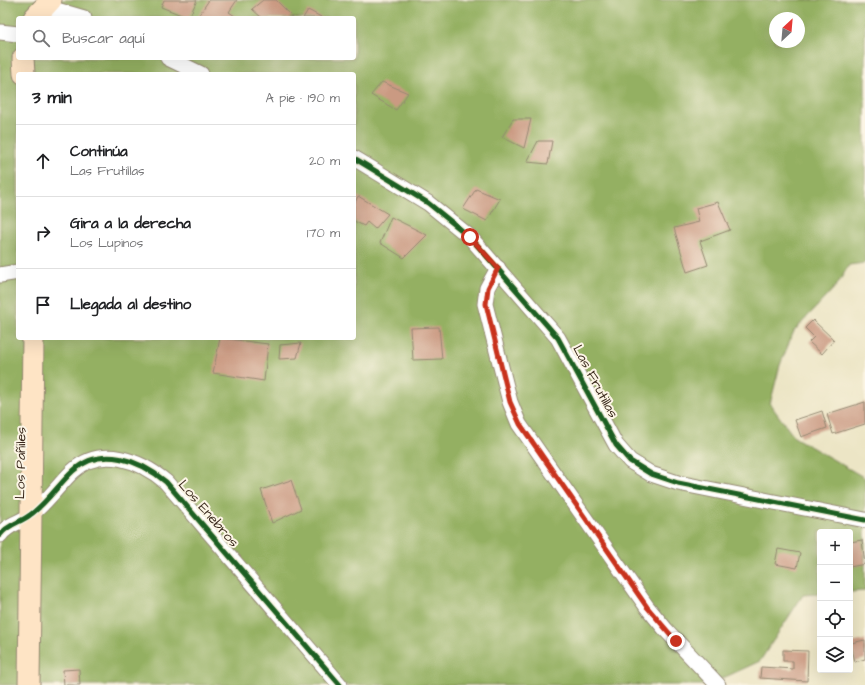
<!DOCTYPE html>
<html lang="es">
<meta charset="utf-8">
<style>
:root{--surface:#fff;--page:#f6f6f6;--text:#202124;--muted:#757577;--line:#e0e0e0}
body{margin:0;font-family:"Architects Daughter",sans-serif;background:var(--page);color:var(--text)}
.controls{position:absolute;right:12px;bottom:12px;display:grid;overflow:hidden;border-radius:4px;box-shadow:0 4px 16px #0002}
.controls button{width:36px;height:36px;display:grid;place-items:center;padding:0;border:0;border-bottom:1px solid var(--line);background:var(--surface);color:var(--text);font:20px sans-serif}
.compass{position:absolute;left:769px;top:12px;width:36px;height:36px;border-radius:50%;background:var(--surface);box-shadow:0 4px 16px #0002;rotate:26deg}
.stop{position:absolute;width:12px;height:12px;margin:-9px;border:3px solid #c8321e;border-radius:50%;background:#fff}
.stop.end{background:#c8321e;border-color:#fff;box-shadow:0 1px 4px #0008}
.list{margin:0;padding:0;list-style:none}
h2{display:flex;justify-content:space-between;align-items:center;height:52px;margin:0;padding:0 16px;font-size:17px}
h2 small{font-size:13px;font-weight:400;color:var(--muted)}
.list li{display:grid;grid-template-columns:26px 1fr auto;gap:12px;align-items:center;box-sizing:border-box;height:72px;padding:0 16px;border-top:1px solid var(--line)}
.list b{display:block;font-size:15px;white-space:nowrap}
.list p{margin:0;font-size:13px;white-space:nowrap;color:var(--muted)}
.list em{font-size:13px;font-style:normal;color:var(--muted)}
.icon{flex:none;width:22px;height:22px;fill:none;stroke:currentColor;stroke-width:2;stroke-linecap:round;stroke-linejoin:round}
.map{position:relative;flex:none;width:865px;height:685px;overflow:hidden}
.search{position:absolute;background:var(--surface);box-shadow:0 4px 16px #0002;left:16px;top:16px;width:340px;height:44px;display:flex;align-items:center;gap:10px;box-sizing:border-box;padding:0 14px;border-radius:4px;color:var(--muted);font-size:15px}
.panel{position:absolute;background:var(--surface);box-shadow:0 4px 16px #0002;left:16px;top:72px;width:340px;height:268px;border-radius:4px}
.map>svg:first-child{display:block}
</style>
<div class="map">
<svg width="865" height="685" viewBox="0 0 865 685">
<rect width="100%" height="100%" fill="#fcf5e5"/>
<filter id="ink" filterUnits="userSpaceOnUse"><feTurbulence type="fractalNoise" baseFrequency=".025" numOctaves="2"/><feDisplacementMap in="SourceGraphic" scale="8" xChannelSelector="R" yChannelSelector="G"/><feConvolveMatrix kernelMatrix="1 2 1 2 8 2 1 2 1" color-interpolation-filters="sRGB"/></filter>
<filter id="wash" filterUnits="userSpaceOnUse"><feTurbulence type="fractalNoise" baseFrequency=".012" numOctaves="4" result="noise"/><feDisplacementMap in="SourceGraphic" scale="16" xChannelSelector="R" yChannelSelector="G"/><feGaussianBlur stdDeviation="0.9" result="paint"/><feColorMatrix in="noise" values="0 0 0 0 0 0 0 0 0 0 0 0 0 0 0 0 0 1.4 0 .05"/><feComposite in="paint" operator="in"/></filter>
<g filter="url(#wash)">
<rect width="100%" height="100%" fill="#ece5c5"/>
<path fill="#94b062" stroke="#686d40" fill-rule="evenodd" d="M0 0H865V263L849 265 837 285 794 331 780 365 770 404 794 437 865 478V591L850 592V532H820V594L803 595 760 661 708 685H0ZM18 18H354V58H18ZM775 18H799V42H775ZM18 74H354V338H18Z"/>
<g id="blocks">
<g fill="#ca9a82">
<polygon points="164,0 197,0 189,18 161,7"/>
<polygon points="209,0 237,0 229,12 238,18 197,18"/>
<polygon points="263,0 276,0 292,16 289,18 262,18 252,9"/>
<polygon points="308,10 323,18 303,18"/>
<polygon points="382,82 408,93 396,110 371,95"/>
<polygon points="513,119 531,119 524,148 502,137"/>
<polygon points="538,141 552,141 548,164 527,162"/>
<polygon points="476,189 500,199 487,221 463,209"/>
<polygon points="358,196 388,214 375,229 367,222 364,226 354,221 354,205"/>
<polygon points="718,202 730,230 700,241 708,265 687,272 674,228 699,222 696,208"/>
<polygon points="391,217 427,235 404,258 380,243"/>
<polygon points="813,320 834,340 822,354 809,342 814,337 805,328"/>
<polygon points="439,327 442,359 413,360 411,328"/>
<polygon points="220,338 268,344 264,381 213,373"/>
<polygon points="301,343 297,358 279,359 280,345"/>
<polygon points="865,402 865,424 833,434 827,414"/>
<polygon points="822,411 827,428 801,437 795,420"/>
<polygon points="291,480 301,509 272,523 261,490"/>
<polygon points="862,540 865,564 850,567 850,542"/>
<polygon points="778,549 800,553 797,568 775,564"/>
<polygon points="865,640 865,659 855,662 851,643"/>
<polygon points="783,650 808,651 807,681 760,678 761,667 793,669 793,661 783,661"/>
<polygon points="79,669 80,685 64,685 63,670"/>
</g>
</g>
</g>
<g filter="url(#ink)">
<use href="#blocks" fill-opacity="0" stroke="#948872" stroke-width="1"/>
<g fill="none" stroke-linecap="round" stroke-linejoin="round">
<g stroke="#948872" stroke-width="17">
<g id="street">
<polyline points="46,7 84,18"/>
<polyline points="0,32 18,34"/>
<polyline points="168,58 201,74"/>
<polyline points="354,158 428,203 470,237 558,338 616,445 630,461 651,474 678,483 865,520"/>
<polyline points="498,268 487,288 485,304 510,402 519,424 647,607 666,630 718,685"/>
<polyline points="0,275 18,272"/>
<path d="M0 535C8 524 20 523 30 515 46 504 58 485 73 471 101 445 140 460 166 482L340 685"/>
</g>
</g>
<g stroke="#948872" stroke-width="23">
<g id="secondary">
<polyline points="34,18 51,0"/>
<polyline points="23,58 24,74"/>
<polyline points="29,685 33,338"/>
</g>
</g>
<use href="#street" stroke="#fff" stroke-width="15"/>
<use href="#secondary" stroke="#fee4c5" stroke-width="21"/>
<g stroke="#fcf5e5" stroke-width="8">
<g id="cycleway">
<polyline points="354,158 428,203 470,237 558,338 616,445 630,461 651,474 678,483 865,520"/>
<path d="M0 535C8 524 20 523 30 515 46 504 58 485 73 471 101 445 140 460 166 482L340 685"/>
</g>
</g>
<use href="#cycleway" stroke="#1b5e20" stroke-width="5"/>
</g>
</g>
<g fill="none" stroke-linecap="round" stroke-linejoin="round" filter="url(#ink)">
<polyline stroke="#c8321e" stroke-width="5" points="470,237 498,268 488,288 486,304 510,402 520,424 647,607 676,641"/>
</g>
<g text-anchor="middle" stroke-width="4" stroke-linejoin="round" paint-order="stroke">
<g font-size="14" fill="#3b2a1e" stroke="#fcf5e5">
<text transform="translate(596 381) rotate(62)" y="5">Las Frutillas</text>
<text transform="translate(20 463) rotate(-89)" y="5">Los Pañiles</text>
<text transform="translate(209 513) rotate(49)" y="5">Los Enebros</text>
</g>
</g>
</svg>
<div class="controls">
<button>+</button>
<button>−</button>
<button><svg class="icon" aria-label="locate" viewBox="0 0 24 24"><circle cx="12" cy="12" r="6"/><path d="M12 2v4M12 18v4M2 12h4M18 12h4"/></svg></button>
<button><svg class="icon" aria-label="layers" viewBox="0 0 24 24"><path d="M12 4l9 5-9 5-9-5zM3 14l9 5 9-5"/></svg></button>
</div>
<svg class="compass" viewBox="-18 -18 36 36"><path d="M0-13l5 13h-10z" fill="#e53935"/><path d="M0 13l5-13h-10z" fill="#757577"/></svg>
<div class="stop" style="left:470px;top:237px"></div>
<div class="stop end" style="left:676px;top:641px"></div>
<div class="search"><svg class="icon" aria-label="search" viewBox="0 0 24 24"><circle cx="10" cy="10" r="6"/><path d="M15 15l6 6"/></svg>Buscar aquí</div>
<section class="panel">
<h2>3 min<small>A pie · 190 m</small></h2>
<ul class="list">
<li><svg class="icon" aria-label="ahead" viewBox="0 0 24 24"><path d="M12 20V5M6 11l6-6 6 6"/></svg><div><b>Continúa</b><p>Las Frutillas</p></div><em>20 m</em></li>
<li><svg class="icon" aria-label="right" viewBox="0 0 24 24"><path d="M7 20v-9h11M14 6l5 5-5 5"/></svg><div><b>Gira a la derecha</b><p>Los Lupinos</p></div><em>170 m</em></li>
<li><svg class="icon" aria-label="arrive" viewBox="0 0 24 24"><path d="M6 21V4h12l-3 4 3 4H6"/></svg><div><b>Llegada al destino</b></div></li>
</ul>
</section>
</div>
